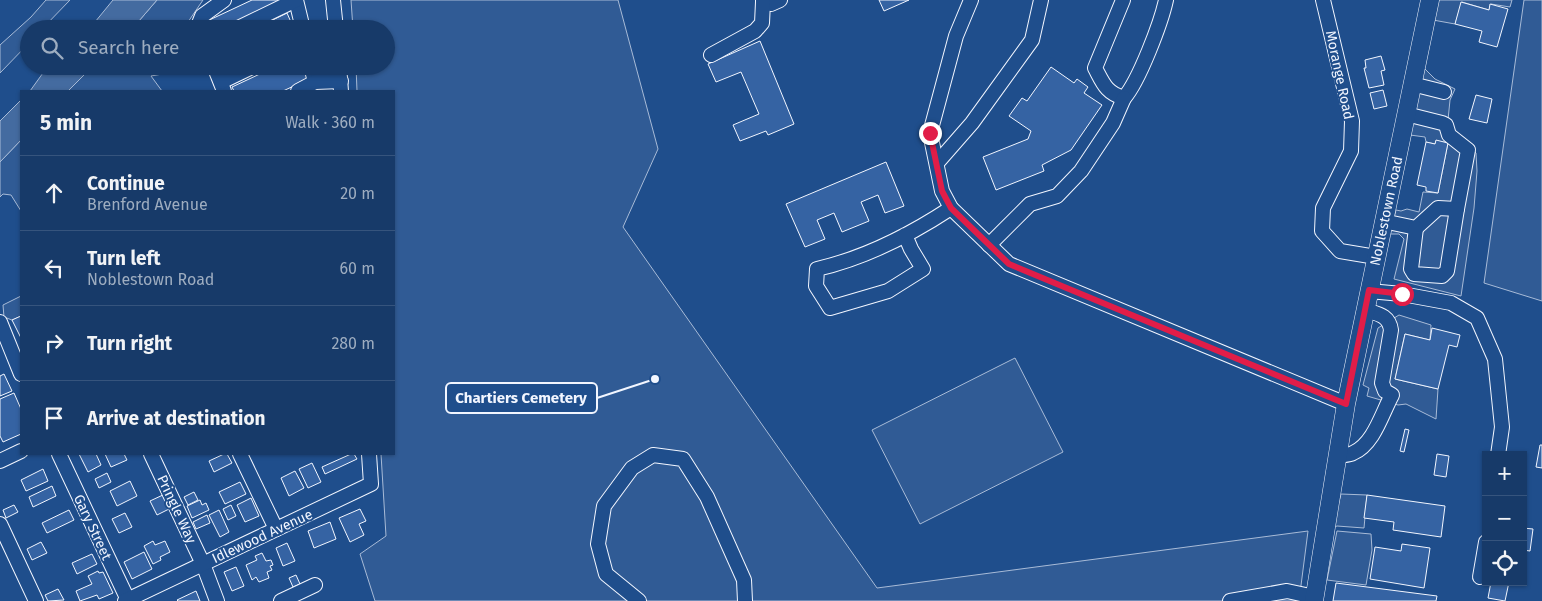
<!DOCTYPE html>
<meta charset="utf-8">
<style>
:root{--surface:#173a69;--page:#244571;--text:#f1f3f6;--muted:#9eadc0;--line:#36547d}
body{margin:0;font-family:"Fira Sans",sans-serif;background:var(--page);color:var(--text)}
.controls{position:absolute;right:15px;bottom:15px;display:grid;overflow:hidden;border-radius:0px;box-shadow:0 1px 4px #0004}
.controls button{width:45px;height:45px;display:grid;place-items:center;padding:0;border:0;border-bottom:1px solid var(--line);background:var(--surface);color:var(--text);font:25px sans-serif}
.stop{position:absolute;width:15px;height:15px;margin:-11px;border:4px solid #e11d48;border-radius:50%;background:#fff}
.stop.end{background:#e11d48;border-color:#fff;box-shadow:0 1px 5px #0008}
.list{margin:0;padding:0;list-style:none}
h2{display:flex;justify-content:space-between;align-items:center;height:65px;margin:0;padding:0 20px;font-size:21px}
h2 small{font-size:16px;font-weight:400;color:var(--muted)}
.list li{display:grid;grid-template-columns:32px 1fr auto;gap:15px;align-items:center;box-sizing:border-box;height:75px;padding:0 20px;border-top:1px solid var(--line)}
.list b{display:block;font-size:19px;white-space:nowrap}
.list p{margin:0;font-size:16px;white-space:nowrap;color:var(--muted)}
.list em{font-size:16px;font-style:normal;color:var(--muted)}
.icon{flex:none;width:28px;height:28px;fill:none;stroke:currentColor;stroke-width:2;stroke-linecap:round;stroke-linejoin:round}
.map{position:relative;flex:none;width:1542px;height:601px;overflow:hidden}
.search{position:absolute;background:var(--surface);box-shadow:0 1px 4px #0004;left:20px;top:20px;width:375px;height:55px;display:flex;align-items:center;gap:12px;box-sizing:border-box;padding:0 18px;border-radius:28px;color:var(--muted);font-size:19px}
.panel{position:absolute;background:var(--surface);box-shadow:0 1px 4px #0004;left:20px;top:90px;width:375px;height:365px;border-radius:0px}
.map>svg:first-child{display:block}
</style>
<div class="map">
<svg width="1542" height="601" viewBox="0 0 1542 601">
<rect width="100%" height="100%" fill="#1f4e8c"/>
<g fill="#305b95" stroke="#a8bbd7">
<polygon points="46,0 70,0 42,29 29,29 29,43 0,73 0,45 31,17"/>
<polygon points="157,0 203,0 188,22 189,29 132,29"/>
<polygon points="351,0 618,0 658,149 623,227 877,588 1308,531 1299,601 375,601 360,554 386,536 381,454 394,454 394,91 357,91 356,66 386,66 386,29 353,29"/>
<polygon points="1438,0 1512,0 1510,7 1491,4 1489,10 1462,2 1455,24 1433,20"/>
<polygon points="1524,0 1542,0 1542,301 1484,283"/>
<polygon points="93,66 179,66 174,72 151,76 162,91 68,91"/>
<polygon points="1424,68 1435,79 1455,89 1450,100 1448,120 1455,132 1476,153 1477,171 1474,208 1461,296 1394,279 1404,239 1399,234 1390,234 1396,210 1401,211 1407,209 1419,212 1423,192 1438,193 1448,143 1436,141 1435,144 1426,142 1425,137 1410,135"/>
<polygon points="21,140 21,211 11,195 3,194 0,197 0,162"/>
<polygon points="21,296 21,316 12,320 4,317 3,305"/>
<polygon points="1399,315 1431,325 1430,340 1405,334 1395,379 1438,389 1436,419 1406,404 1398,405 1367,396 1369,388 1363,385 1378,328"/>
<polygon points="1015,358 1063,452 920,524 872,430"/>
<polygon points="1341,494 1367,495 1364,528 1337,526 1332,528"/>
<polygon points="1337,531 1371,534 1372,550 1366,585 1327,580"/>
</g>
<g fill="#446ba0" stroke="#a8bbd7">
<polygon points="113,0 157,0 132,29 85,29 95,22"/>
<polygon points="48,66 93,66 68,91 30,91"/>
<polygon points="21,100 21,140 0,162 0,121"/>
</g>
<g fill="#3563a3" stroke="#f2f6ff">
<polygon points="252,0 286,0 225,29 206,29 203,23"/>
<polygon points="879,0 909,0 884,11"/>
<polygon points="1461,2 1489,10 1490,4 1508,9 1497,47 1479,42 1482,31 1455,24"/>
<polygon points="287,13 294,29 254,29"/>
<polygon points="760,41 794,124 768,135 766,131 740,141 733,125 759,114 741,72 716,82 708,64"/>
<polygon points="1381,56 1385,70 1381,71 1384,85 1369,88 1364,68 1366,68 1365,60"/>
<polygon points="277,66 305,66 311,78 283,91 234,91 232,87"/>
<polygon points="1051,67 1074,83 1077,79 1088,87 1084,93 1102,105 1071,150 1042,165 1044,171 996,190 983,157 1028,139 1031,131 1009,116 1022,98 1027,101"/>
<polygon points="1383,90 1387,106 1374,109 1370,93"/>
<polygon points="1476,95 1492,99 1487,123 1469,119"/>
<polygon points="1436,140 1448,143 1438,193 1426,191 1426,187 1417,185 1426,142 1435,144"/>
<polygon points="886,162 904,206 885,213 878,195 861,202 869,221 842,232 834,213 817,220 825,239 805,247 786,204"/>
<polygon points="21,316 21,338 12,320"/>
<polygon points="1432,328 1460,335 1457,347 1449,345 1438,389 1395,379 1405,334 1430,340"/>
<polygon points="4,374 12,391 0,396 0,376"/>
<polygon points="14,393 21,409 21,434 3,442 0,436 0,399"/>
<polygon points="1405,429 1409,430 1404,452 1400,451"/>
<polygon points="1540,445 1542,445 1542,468 1536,467"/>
<polygon points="79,454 96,454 101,465 88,472"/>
<polygon points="105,454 124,454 127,460 111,467"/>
<polygon points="224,454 227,454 232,463 214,472 209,461"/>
<polygon points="351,454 354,454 357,459 325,474 322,467"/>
<polygon points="1437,454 1449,456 1446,477 1434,475"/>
<polygon points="312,463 321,482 308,488 299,469"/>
<polygon points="43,469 48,481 26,491 21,480"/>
<polygon points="295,471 304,488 289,496 281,478"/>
<polygon points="107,473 111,482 99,488 95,479"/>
<polygon points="130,481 137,496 117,506 110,491"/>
<polygon points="240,482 246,494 225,504 219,492"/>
<polygon points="52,486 56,496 33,507 29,497"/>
<polygon points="194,492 198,500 188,505 184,497"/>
<polygon points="165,494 171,508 157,515 150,501"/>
<polygon points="1367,495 1445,506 1441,537 1393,530 1394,522 1364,518"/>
<polygon points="251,498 259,516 245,522 237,505"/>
<polygon points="200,500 202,505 206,503 209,510 192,518 187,506"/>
<polygon points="14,505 18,512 6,518 3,510"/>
<polygon points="231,505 236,516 228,520 223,509"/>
<polygon points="360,509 366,521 359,524 364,535 350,542 339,518"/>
<polygon points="69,510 74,520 47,533 42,523"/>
<polygon points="219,510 229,532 220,537 209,515"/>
<polygon points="125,513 132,527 119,533 112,519"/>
<polygon points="207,515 210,523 196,529 193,522"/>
<polygon points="330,522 336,539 314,548 308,531"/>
<polygon points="1523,528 1533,529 1530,551 1523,550"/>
<polygon points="153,541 155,545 165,541 170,552 160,557 161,560 153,564 144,546"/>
<polygon points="41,542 47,553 32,560 27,549"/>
<polygon points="287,543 295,561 283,566 276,548"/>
<polygon points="1402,544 1430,548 1424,588 1370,579 1375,547 1401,551"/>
<polygon points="144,552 152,569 132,579 124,562"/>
<polygon points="262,553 266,561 271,560 273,565 270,566 272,570 267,572 269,578 259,582 256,577 252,580 246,565 257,560 255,556"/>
<polygon points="92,554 97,564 77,574 72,563"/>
<polygon points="236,567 244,586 232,591 224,572"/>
<polygon points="98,571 99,573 103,572 113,593 99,599 97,595 80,601 76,591 92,584 88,576"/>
<polygon points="296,575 300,584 293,587 289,578"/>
<polygon points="1491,582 1509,582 1505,601 1488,598"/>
<polygon points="1336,583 1437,596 1436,601 1333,601"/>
<polygon points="58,589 64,600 48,601 45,595"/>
<polygon points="196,591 200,601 178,601 177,600"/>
</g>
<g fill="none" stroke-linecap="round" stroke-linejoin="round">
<g stroke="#f2f6ff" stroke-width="16">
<g id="minor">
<polyline points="296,0 303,29"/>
<polyline points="333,0 336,29"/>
<polyline points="763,0 763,2 771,4 780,0"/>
<polyline points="971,0 956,36 930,133 942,191 951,208 1009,264 1346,404"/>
<path d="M1123 0 1095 68C1103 83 1106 93 1124 98 1139 81 1161 23 1166 0"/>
<polyline points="1323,0 1352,121 1351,151 1323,208 1322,231 1340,251 1376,257"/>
<polyline points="199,29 198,26 202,16 224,0"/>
<polyline points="236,29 296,0"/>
<polyline points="711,55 755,31 762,23 763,2"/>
<polyline points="214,66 224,91"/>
<polyline points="311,66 315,82"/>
<polyline points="339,66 341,91"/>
<polyline points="221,82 254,66"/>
<polyline points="1412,84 1444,92"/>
<polyline points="298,91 315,82 341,81"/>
<polyline points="937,163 972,123 1032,40 1041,0"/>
<polyline points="1383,221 1416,228 1438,208 1457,209 1468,150 1449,135 1446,125 1442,123 1406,114"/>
<polyline points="1416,228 1411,269 1414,274 1442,276 1447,271 1457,209"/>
<path d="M905 235 911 249 923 269 888 291 830 308 816 286 817 269C865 258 910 235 951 208"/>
<polyline points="989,245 1030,204 1057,196 1081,171 1113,123 1124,98"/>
<polyline points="1369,291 1402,294 1451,303 1477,318 1495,359 1502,427 1498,455"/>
<polyline points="0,322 21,374"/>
<polyline points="59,454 128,600"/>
<polyline points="151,454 203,564 217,601"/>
<polyline points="240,454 276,529"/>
<path d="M1338 456C1343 455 1349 455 1353 453 1374 444 1382 413 1392 395L1385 391 1382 383 1391 330C1389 315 1378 314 1365 310"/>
<polyline points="0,461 21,451"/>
<polyline points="0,524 36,601"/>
<polyline points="1480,577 1486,542"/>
<polyline points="125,601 371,484 369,454"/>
<polyline points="281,601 315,585"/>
<polyline points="639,601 606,574 598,544 604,506 632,468 653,455 683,459 707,497 744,580 745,601"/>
<polyline points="1230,601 1287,591 1315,597"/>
</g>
</g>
<g stroke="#f2f6ff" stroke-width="19">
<polyline id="major" points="1314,601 1346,404 1430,0"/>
</g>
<use href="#minor" stroke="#1f4e8c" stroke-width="14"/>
<use href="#major" stroke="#1f4e8c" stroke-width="18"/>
</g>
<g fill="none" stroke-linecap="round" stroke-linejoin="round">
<polyline stroke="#e11d48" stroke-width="6" points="930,133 942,191 951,208 1009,264 1346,404 1369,290 1402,294"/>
</g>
<g text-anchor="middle" stroke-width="4" stroke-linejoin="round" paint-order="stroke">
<g font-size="14" fill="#f2f6ff" stroke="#1f4e8c">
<text transform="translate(1340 75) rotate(78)" y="5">Morange Road</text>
<text transform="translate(1386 211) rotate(-78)" y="5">Noblestown Road</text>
<text transform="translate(177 509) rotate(65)" y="5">Pringle Way</text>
<text transform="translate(93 527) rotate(65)" y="5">Gary Street</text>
<text transform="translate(262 536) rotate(-25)" y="5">Idlewood Avenue</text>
</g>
</g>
<path fill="none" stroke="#f2f6ff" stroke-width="2" d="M655 379L597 398"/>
<circle fill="#f2f6ff" stroke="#1f4e8c" stroke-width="2" cx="655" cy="379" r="5"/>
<rect fill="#1f4e8c" stroke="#f2f6ff" stroke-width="2" x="446" y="383" width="151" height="30" rx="5"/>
<g font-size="15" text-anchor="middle" font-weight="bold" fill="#f2f6ff">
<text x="521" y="403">Chartiers Cemetery</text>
</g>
</svg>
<div class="controls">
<button>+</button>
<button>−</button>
<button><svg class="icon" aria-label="locate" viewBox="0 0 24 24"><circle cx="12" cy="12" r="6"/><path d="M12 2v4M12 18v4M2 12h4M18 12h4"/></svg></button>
</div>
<div class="stop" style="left:1402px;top:294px"></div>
<div class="stop end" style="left:930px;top:133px"></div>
<div class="search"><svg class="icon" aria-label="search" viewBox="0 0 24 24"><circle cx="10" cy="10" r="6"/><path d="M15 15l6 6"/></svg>Search here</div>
<section class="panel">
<h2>5 min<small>Walk · 360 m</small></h2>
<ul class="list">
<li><svg class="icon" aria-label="ahead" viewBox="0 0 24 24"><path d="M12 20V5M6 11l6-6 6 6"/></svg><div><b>Continue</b><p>Brenford Avenue</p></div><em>20 m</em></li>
<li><svg class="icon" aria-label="left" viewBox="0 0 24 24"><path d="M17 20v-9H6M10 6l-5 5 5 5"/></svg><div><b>Turn left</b><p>Noblestown Road</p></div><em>60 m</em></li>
<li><svg class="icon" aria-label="right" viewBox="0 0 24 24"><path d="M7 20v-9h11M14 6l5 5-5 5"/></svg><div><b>Turn right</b></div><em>280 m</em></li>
<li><svg class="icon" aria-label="arrive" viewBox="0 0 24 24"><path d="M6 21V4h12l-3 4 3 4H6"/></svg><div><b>Arrive at destination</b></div></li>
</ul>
</section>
</div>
